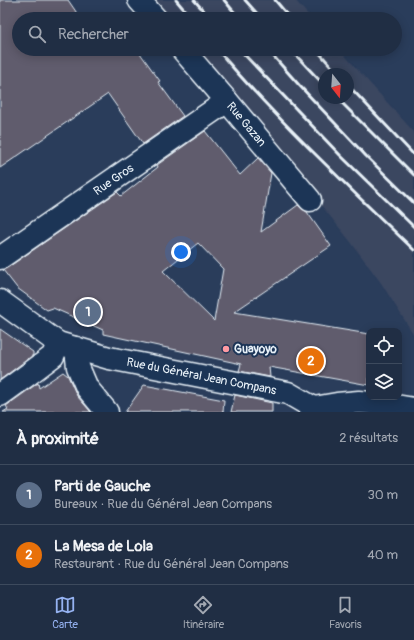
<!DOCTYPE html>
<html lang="fr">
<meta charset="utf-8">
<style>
:root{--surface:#202e44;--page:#2d3a4f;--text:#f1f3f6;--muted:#a2a8b2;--line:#3d4a5d;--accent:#95b2f1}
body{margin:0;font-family:Pangolin,sans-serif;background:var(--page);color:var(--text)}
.controls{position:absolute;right:12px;bottom:12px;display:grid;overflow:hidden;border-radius:8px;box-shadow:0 2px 10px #0003}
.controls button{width:36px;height:36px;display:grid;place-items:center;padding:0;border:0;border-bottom:1px solid var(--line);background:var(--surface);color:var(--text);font:20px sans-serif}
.compass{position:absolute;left:318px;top:68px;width:36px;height:36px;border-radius:50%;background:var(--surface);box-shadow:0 2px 10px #0003;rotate:163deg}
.you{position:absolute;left:181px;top:252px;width:14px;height:14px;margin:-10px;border:3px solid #fff;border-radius:50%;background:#1a73e8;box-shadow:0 0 0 6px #1a73e833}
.badge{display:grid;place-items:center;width:26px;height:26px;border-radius:50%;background:var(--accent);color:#fff;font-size:13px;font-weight:700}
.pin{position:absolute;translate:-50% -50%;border:2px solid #fff;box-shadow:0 1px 4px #0006}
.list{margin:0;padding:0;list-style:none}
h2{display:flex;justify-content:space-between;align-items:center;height:52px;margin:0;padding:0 16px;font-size:17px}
h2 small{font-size:13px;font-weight:400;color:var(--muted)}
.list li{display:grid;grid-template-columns:26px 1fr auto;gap:12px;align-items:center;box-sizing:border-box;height:60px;padding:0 16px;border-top:1px solid var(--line)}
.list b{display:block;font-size:15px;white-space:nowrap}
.list p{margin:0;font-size:13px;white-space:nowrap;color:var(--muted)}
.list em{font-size:13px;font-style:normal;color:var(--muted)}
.icon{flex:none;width:22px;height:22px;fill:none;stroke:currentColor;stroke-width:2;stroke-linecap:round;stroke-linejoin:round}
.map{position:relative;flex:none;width:414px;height:412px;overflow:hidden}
.search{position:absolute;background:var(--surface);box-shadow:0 2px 10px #0003;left:12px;right:12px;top:12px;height:44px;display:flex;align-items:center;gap:10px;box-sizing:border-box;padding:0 14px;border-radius:22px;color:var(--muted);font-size:15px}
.sheet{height:172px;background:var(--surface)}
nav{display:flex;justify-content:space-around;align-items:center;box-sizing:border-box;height:56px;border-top:1px solid var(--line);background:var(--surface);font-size:11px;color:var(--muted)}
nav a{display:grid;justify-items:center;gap:2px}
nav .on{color:var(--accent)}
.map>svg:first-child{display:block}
</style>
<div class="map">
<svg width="414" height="412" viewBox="0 0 414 412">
<rect width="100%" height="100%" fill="#2a3d5b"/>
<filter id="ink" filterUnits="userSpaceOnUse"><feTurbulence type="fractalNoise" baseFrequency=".025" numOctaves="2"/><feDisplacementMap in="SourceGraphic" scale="8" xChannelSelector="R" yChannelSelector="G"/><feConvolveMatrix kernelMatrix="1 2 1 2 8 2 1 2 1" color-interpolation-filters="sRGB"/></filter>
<g filter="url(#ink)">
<g fill="#3a4660" fill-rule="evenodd">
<polygon points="150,0 295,0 312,19 166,19"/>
<path d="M192 49H339L414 132V335L381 283 350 241 262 132ZM324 74H348V98H324Z"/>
</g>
<g fill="#605c6d" stroke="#e8f1f8" fill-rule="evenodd">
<polygon points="0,0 68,0 81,19 19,19 19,49 137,49 160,81 158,82 183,116 143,144 108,94 0,168"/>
<path d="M205 131 240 175 258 158 271 173 261 232 298 205 301 208 307 212 331 246 234 312 369 334V385L269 367 270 377 239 371 241 364 103 334V330L53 308 47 310 17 288 3 270 7 268 117 192 121 196 158 167 157 165ZM198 243 223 269 214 321 163 271Z"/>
<polygon points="0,329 33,352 33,355 0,380"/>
<polygon points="63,372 68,376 77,396 91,412 3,412 8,409 6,406 38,383 39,388"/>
<polygon points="144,385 224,400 223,412 125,412"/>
<polygon points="235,395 272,403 272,412 231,412"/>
</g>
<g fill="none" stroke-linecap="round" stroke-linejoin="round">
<g stroke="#e8f1f8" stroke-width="25">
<g id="minor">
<polyline points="139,0 156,19"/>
<path id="s1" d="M182 49 227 101 310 200"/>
<path id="s2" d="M0 258 227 101"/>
<path id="s3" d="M0 301 58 343 109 358 288 393 314 408 337 404 359 402 384 404 414 409"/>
<polyline points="76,348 78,367 87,388 107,412"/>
<polyline points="0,395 29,374 53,356 58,343"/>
</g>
</g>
<use href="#minor" stroke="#1d3557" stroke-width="22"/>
<g stroke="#e8f1f8" stroke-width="3">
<polyline points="176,0 192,19"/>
<polyline points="194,0 211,19"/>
<polyline points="224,0 240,19"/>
<polyline points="245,0 262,19"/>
<polyline points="275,0 291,19"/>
<path d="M217 49C245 83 276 115 308 147 343 182 378 216 414 250"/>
<polyline points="239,49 340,155 414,227"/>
<polyline points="267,49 299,85 366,156 414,203"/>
<polyline points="290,49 324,85"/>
<polyline points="316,49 338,74"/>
<polyline points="348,85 414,155"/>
<polyline points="337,98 414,175"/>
</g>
</g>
</g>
<circle fill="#ff9aa2" stroke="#1d3557" stroke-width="1.5" cx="226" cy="349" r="4"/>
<g text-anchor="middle" stroke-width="4" stroke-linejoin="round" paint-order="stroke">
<g font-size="12" fill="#e8f1f8" stroke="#1d3557">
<text dy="4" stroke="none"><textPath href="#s1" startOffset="99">Rue Gazan</textPath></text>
<text dy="4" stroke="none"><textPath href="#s2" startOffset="138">Rue Gros</textPath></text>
<text dy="4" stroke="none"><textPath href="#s3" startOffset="219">Rue du Général Jean Compans</textPath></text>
</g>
<g font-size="12" font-weight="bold" fill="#e8f1f8" stroke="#1d3557" text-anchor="start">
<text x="234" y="353">Guayoyo</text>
</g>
</g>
</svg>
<div class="controls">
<button><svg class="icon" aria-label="locate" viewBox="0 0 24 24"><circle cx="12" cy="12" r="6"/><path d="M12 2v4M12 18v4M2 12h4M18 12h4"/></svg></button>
<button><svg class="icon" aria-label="layers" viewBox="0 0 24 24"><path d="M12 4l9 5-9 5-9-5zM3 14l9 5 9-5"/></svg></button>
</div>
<svg class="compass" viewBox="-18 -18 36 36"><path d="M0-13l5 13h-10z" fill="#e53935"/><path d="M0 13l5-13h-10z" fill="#a2a8b2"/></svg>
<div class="you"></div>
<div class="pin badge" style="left:88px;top:312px;background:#5c6f8a">1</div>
<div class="pin badge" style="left:311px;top:361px;background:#e8710a">2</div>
<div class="search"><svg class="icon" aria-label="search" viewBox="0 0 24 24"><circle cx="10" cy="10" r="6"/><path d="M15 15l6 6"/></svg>Rechercher</div>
</div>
<section class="sheet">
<h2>À proximité<small>2 résultats</small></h2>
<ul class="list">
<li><span class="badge" style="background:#5c6f8a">1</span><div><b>Parti de Gauche</b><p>Bureaux · Rue du Général Jean Compans</p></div><em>30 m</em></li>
<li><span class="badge" style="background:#e8710a">2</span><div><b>La Mesa de Lola</b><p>Restaurant · Rue du Général Jean Compans</p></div><em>40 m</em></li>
</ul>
</section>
<nav>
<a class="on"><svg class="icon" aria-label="map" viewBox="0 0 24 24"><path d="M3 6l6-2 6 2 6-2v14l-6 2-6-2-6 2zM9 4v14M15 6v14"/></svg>Carte</a>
<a><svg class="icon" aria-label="directions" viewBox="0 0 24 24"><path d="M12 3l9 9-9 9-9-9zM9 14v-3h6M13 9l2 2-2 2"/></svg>Itinéraire</a>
<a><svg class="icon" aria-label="saved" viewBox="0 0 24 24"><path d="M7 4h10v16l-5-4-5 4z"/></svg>Favoris</a>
</nav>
